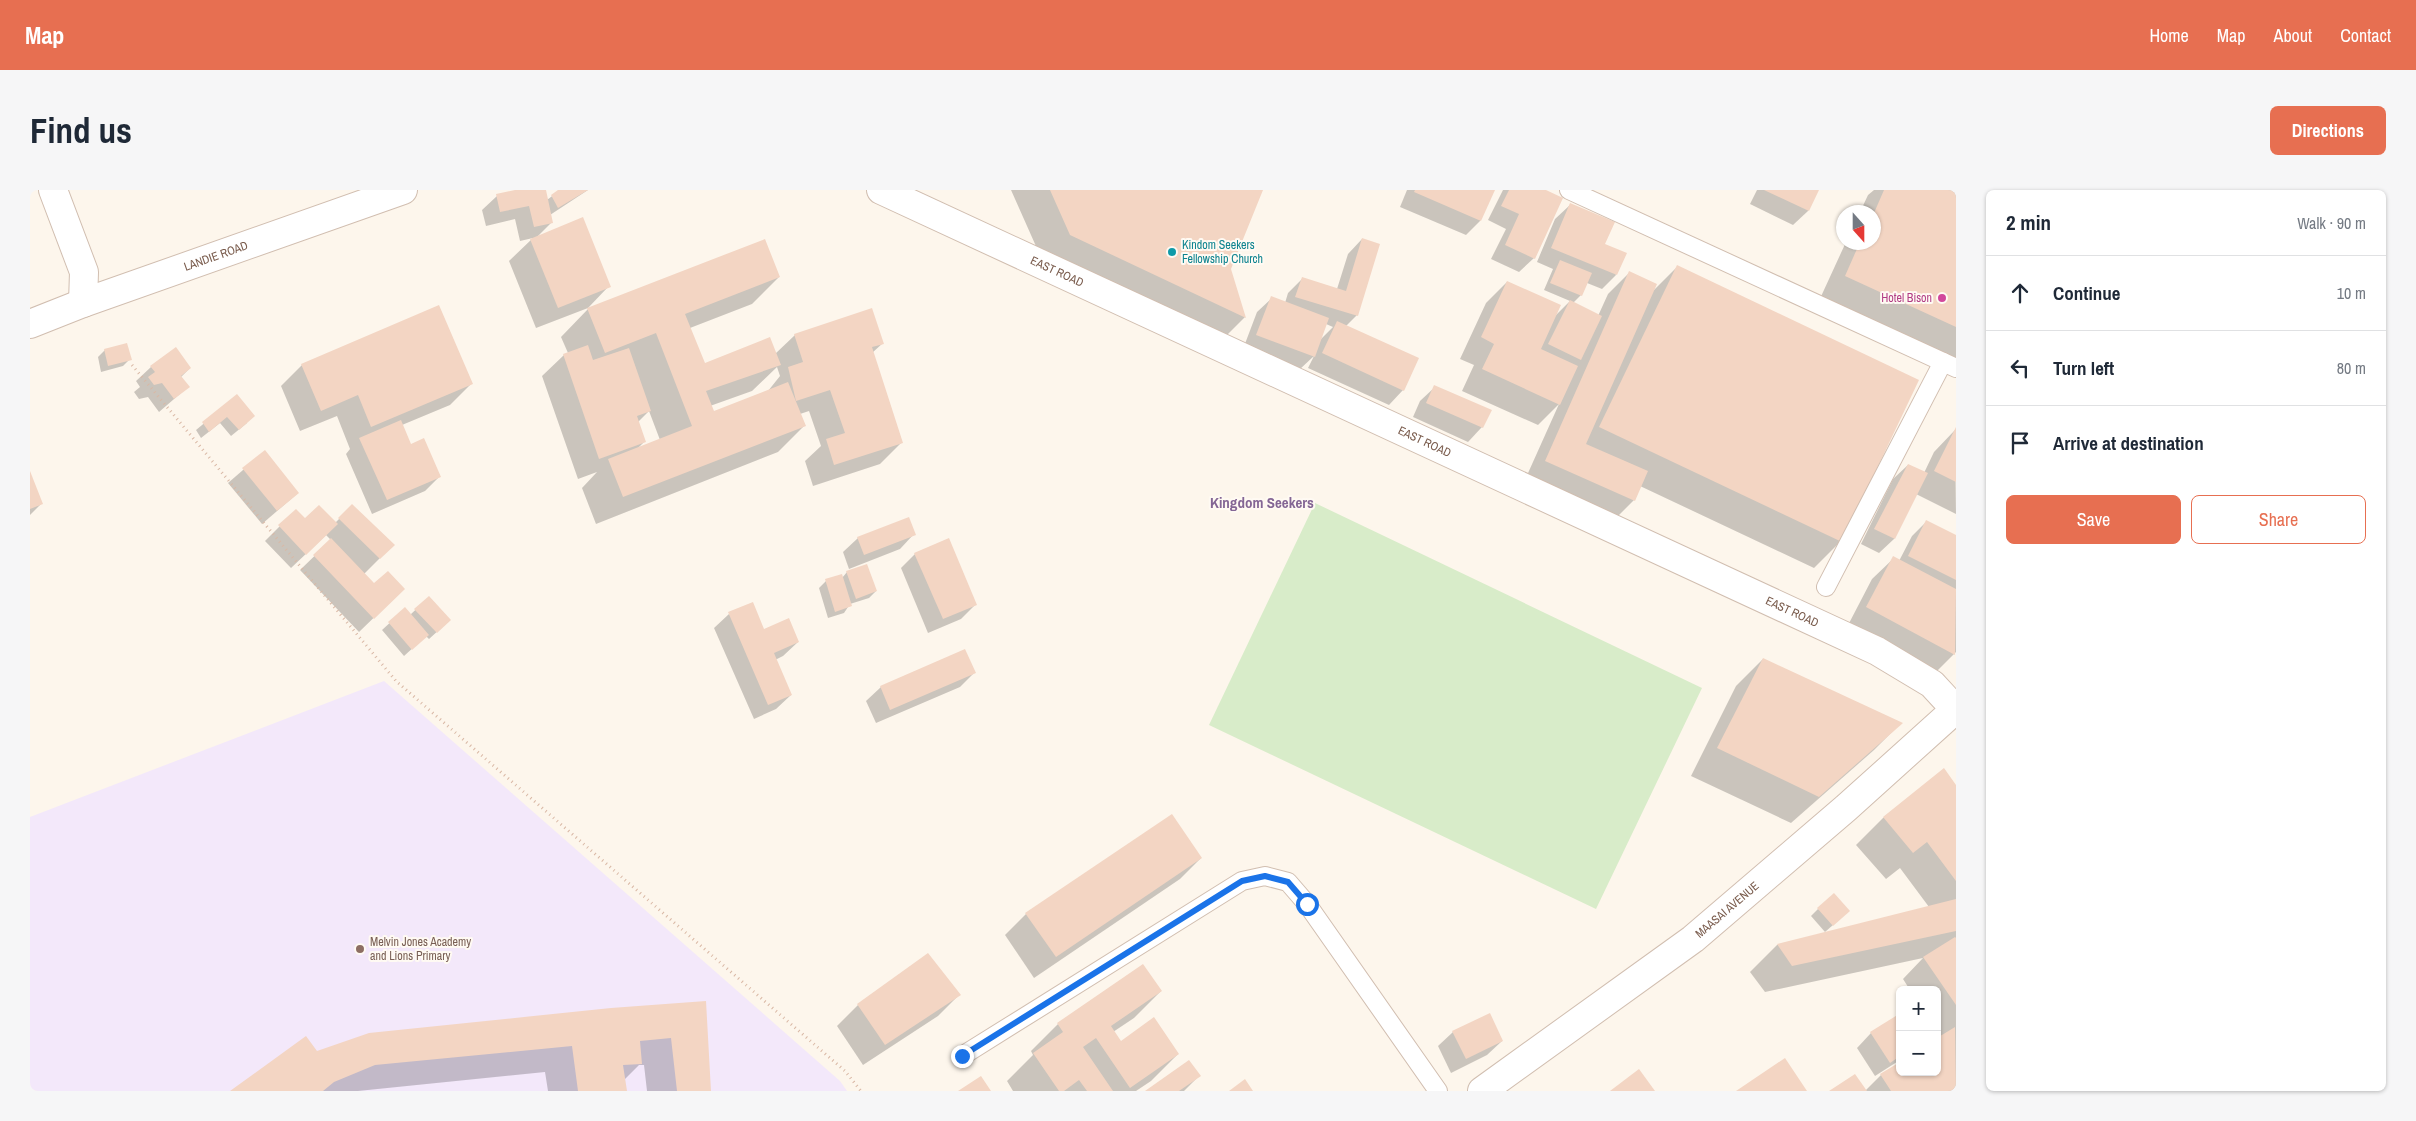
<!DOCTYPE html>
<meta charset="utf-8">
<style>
:root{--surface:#fff;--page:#f6f6f7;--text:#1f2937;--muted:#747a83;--line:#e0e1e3;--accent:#e76f51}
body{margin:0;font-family:"Archivo Narrow",sans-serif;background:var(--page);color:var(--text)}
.controls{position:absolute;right:15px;bottom:15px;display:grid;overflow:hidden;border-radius:8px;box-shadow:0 1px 4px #0004}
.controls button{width:45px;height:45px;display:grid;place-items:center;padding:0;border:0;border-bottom:1px solid var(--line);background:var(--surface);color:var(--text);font:25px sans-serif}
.compass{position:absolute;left:1806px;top:15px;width:45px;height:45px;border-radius:50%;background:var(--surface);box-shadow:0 1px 4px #0004;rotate:159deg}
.stop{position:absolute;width:15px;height:15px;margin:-11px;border:4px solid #1a73e8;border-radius:50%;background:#fff}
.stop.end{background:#1a73e8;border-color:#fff;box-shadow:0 1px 5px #0008}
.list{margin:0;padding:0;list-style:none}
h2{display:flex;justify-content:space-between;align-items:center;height:65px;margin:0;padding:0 20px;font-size:21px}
h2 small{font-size:16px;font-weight:400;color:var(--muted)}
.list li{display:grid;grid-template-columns:32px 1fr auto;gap:15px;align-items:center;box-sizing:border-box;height:75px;padding:0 20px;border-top:1px solid var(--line)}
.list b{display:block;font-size:19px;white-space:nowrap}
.list em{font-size:16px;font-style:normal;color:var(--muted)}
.actions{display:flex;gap:10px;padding:15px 20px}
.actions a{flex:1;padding:11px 0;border:1px solid var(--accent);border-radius:8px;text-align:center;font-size:18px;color:var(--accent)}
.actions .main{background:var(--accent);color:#fff}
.icon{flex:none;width:28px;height:28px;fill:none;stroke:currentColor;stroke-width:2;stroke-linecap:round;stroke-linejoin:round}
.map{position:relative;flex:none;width:1926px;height:901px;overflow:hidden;border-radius:8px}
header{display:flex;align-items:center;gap:30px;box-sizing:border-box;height:70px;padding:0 25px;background:var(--accent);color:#fff}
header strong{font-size:24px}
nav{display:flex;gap:28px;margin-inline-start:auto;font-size:18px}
.intro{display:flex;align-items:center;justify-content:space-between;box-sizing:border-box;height:120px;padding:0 30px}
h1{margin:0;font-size:35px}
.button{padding:12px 22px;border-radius:8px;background:var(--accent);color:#fff;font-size:18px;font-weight:700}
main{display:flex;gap:30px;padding:0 30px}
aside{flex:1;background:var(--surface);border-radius:8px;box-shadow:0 1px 4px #0004}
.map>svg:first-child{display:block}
</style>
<header>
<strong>Map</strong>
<nav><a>Home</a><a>Map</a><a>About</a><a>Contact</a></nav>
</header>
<div class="intro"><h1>Find us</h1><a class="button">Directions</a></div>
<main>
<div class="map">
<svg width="1926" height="901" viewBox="0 0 1926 901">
<rect width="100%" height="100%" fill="#fdf6ec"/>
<polygon fill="#f3e8fa" points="354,491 810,891 817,901 0,901 0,627"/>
<polygon fill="#d8ecc9" points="1285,313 1672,498 1566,719 1179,535"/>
<g fill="#0003" fill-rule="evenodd">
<polygon points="491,0 514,0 517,10 530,0 558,0 520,25 522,32 506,48 579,96 558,118 506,138 479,71 503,48 490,51 485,29 456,36 452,20 467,6"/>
<polygon points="981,0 1232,0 1199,79 1215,127 1188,154 1013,72"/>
<polygon points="1377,0 1463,0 1450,31 1436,45 1370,17"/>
<polygon points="1473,0 1513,0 1504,68 1489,82 1461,69 1476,39 1458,30"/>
<polygon points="1727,0 1787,0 1778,21 1763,35 1720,14"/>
<polygon points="1844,0 1926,0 1926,171 1788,113 1816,52 1844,52 1844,22 1830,22 1838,5"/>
<polygon points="1540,15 1574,55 1586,85 1572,99 1557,93 1551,105 1543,113 1568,126 1578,104 1599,83 1623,101 1647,77 1811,351 1784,378 1610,296 1604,310 1583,331 1494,292 1529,214 1508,235 1432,201 1444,175 1430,169 1456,113 1477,92 1525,126 1540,111 1514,100 1523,79 1507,72 1525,29"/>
<path d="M1332 49 1327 125 1316 136 1373 200 1359 215 1278 178 1284 166 1269 180 1213 159 1227 122 1242 108 1255 113 1258 103 1272 89 1307 99 1318 64ZM1296 134 1303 137 1290 150Z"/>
<path d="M749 87 722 114 660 138 674 175 745 164 765 145 853 153 842 163 872 252 850 274 783 296 775 271 791 256 779 221 770 224 775 235 748 262 566 334 552 298 567 282 548 289 512 186 534 165 538 163 531 147 558 119ZM747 177 750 186 738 201 683 223 680 216 722 201ZM619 221 630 250 607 259 614 252 608 232Z"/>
<polygon points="75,160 100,169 93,176 71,182 68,167"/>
<polygon points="272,175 441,194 420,215 372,235 380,255 409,287 395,301 342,324 316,264 320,259 307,226 270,241 251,196"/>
<polygon points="121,177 160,178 151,187 158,197 129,222 118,207 109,209 104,202 110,197 106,191"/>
<polygon points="1405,197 1452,237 1438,252 1383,227 1390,211"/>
<polygon points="207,206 217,233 201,246 190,233 171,248 166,240"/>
<polygon points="1925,240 1926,324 1886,304 1864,349 1849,363 1831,354 1863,289 1878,275 1894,283 1904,262"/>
<polygon points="235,261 268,303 232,334 198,293"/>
<polygon points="0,284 11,314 0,325"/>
<polygon points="322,316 363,355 334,384 359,413 329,442 270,380 301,350 296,345 261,378 235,351 266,320 275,330 306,332"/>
<polygon points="1896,332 1926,347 1926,462 1903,485 1816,439 1842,389 1864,368 1869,371 1882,346"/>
<polygon points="884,344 870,359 819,379 813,362 828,348"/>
<polygon points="885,364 946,414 931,429 898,443 871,378"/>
<polygon points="817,382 846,401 839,408 820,414 814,423 798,428 789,398 796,391 812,388"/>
<polygon points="399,407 420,430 399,449 396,446 374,466 352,440 375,419 380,425"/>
<polygon points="699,424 734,440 768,452 753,466 745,470 761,505 746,519 724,529 684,438"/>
<polygon points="1733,469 1871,533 1844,560 1761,633 1661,586 1706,496"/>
<polygon points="944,483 930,497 846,533 836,511 851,497"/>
<polygon points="1914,580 1926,597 1926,901 1802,901 1835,901 1854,882 1907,882 1912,847 1907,839 1907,800 1880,800 1873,789 1893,768 1735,802 1720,782 1747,755 1899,717 1870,678 1856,689 1826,655 1853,628"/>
<polygon points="1171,668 1150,689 1004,788 975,745 996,724"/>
<polygon points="1788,719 1811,728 1795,742 1781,726"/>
<polygon points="1113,776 1131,801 1104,828 1083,842 1091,853 1148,864 1121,891 1106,901 983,901 977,891 1003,865 1001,861 1028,834"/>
<polygon points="929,805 908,826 833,875 807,836 828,815"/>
<polygon points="674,813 680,901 617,901 614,875 609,875 594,890 596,901 518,901 515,882 328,901 202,901 287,862"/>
<polygon points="1868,826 1870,870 1845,886 1827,858 1841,843"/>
<polygon points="1423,842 1472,851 1457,865 1421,883 1408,856"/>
<polygon points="1169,886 1154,901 1117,901"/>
</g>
<g fill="#f3d5c3">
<polygon points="485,0 516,0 523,33 504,37 499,16 470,22 466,4"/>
<polygon points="528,0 558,0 528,18 521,5"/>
<polygon points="1020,0 1233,0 1201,79 1216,128 1040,45"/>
<polygon points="1385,0 1465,0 1451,31 1384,2"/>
<polygon points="1479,0 1516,0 1533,8 1505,69 1475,55 1489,24 1471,16"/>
<polygon points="1734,0 1789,0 1779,21"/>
<polygon points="1854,0 1926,0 1926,137 1815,86 1830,52 1844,52 1844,23"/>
<polygon points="1540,13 1585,32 1575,54 1597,63 1587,85 1521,58"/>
<polygon points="553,27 581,97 528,118 500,49"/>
<polygon points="1332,48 1350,54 1328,126 1265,107 1272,87 1316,101"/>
<polygon points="735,49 750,87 655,124 675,173 740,147 751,175 676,201 684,221 758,192 776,236 593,307 578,269 662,236 626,143 575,163 557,118"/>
<polygon points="1530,70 1562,83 1552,106 1520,93"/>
<polygon points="1647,75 1889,190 1812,352 1569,237"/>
<polygon points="1599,81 1627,94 1556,254 1618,281 1605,311 1515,271"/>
<polygon points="1477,91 1531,115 1511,159 1548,176 1530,215 1452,179 1464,154 1451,147"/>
<polygon points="1241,106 1299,128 1285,167 1226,145"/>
<polygon points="1540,110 1572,126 1551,170 1518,154"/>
<polygon points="409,115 443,194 341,237 328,205 291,221 271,174"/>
<polygon points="842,118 854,154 842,157 873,253 804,275 796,249 815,243 800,200 766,211 758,177 773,172 764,144"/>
<polygon points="1307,131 1389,168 1374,201 1292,163"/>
<polygon points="97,153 102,170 78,176 74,159"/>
<polygon points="558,155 563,170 599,158 621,221 607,226 616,252 569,269 533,164"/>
<polygon points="146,157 161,178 151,186 160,197 144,209 132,193 124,195 118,187 125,182 120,176"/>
<polygon points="1404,195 1462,220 1453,238 1396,213"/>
<polygon points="207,204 225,226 209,240 197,227 179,242 172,232"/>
<polygon points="371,230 381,254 394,248 411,287 357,310 329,248"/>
<polygon points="1926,237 1926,292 1904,281"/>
<polygon points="235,260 269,303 247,321 212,278"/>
<polygon points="1878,274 1898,283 1865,349 1844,339"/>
<polygon points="0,281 13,314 0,319"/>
<polygon points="322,314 365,355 350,369 308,328"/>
<polygon points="289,315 308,334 276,365 248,335 266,319 275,328"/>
<polygon points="879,327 886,345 834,365 827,347"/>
<polygon points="1896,330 1926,345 1926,390 1878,366"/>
<polygon points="301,348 344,393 358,381 375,399 344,429 283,365"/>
<polygon points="919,348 947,415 913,429 884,363"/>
<polygon points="1863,366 1926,399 1925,465 1836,417"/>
<polygon points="837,374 847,401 826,409 816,381"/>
<polygon points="812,384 822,416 805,422 795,389"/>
<polygon points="399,406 421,430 407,443 384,419"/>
<polygon points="723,412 734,439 759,428 769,452 744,463 762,505 738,515 698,422"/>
<polygon points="375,417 399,445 382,460 358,432"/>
<polygon points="935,459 946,483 860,520 850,496"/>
<polygon points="1733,468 1873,533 1789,607 1687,558"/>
<polygon points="1914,578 1926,595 1926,691 1897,652 1883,663 1853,627"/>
<polygon points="1142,624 1172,668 1026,767 995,723"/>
<polygon points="1804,703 1820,721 1803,736 1787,718"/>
<polygon points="1926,709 1926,741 1762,776 1747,754"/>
<polygon points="1925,747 1926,748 1926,815 1893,767"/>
<polygon points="898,763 931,805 855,855 827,814"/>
<polygon points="1113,774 1132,801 1081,836 1091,851 1124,827 1149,864 1100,898 1066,848 1053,857 1083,901 1057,901 1049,890 1034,901 1029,901 1003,863 1033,842 1027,833"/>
<polygon points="676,811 681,901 647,901 641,848 610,851 612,874 593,875 597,901 548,901 542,856 345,875 304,892 293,901 200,901 276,846 287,861 339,843 581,818"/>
<polygon points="1460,823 1473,851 1436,869 1422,841"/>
<polygon points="1869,824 1870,866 1860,873 1840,842"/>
<polygon points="1925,837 1926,901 1861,901 1850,884 1870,872 1870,882 1907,882 1907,848"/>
<polygon points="1755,868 1777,901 1706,901"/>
<polygon points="1159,870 1171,886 1149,901 1115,901"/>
<polygon points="1609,879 1625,901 1580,901"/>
<polygon points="1825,884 1837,901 1799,901"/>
<polygon points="951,886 961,901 928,901"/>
<polygon points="1215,889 1223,901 1199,901"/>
</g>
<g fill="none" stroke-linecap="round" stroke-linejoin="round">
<g stroke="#d1beb0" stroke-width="20">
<g id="lane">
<polyline points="1539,0 1926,178"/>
<polyline points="1796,397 1913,172"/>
<polyline points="932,866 1212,691 1235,686 1258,692 1277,714 1408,901"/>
</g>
</g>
<g stroke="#d1beb0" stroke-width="30">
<g id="street">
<polyline points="23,0 54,82 53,113"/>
<path id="s1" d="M851 0 1847 461 1902 494 1926 520"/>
<path id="s2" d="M0 134 53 113 373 0"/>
<path id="s3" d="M1452 901 1663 749 1816 618 1926 519"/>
</g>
</g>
<polyline stroke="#d9b8a5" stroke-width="3" stroke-dasharray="1 4" stroke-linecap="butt" points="102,175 366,491 815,881 831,901"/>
<use href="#lane" stroke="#fff" stroke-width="18"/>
<use href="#street" stroke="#fff" stroke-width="28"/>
</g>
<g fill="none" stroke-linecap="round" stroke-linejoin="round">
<polyline stroke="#1a73e8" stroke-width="6" points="932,866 1212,691 1235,686 1258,692 1277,714"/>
</g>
<circle fill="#0f9aa8" stroke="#fffaf3" stroke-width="2" cx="1142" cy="62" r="5"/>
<circle fill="#d1479c" stroke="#fffaf3" stroke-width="2" cx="1912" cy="108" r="5"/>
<circle fill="#8d6e63" stroke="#fffaf3" stroke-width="2" cx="330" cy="759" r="5"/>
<g text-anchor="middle" stroke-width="4" stroke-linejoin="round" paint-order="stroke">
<g font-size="12" fill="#0d838f" stroke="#fffaf3" text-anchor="start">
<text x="1152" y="59">Kindom Seekers<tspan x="1152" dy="14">Fellowship Church</tspan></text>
</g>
<g font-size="12" fill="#7a5c4d" stroke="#fffaf3">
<text dy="4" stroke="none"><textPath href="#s2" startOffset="198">LANDIE ROAD</textPath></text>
<text dy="4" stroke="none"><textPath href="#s1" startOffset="194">EAST ROAD</textPath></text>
<text dy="4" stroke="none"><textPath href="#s1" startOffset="599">EAST ROAD</textPath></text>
<text dy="4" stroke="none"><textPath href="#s1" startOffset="1004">EAST ROAD</textPath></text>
<text dy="4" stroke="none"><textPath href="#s3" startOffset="305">MAASAI AVENUE</textPath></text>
</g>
<g font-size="12" fill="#b23c85" stroke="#fffaf3" text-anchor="end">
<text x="1902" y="112">Hotel Bison</text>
</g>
<g font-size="12" fill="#785e54" stroke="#fffaf3" text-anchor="start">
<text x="340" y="756">Melvin Jones Academy<tspan x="340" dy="14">and Lions Primary</tspan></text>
</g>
<g font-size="15" font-weight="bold" fill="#846695" stroke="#fffaf3">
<text x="1232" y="318">Kingdom Seekers</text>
</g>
</g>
</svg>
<div class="controls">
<button>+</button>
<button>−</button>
</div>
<svg class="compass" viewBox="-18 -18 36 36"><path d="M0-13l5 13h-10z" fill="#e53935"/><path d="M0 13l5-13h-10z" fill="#747a83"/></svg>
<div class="stop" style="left:1277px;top:714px"></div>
<div class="stop end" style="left:932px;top:866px"></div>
</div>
<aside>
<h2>2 min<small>Walk · 90 m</small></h2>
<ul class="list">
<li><svg class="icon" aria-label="ahead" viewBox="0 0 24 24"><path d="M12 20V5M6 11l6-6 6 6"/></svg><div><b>Continue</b></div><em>10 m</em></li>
<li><svg class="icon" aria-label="left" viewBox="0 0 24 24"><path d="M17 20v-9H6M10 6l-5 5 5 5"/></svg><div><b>Turn left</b></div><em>80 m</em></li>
<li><svg class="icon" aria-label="arrive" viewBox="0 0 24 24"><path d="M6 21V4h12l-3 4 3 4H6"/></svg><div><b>Arrive at destination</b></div></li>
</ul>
<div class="actions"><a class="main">Save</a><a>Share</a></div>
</aside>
</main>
